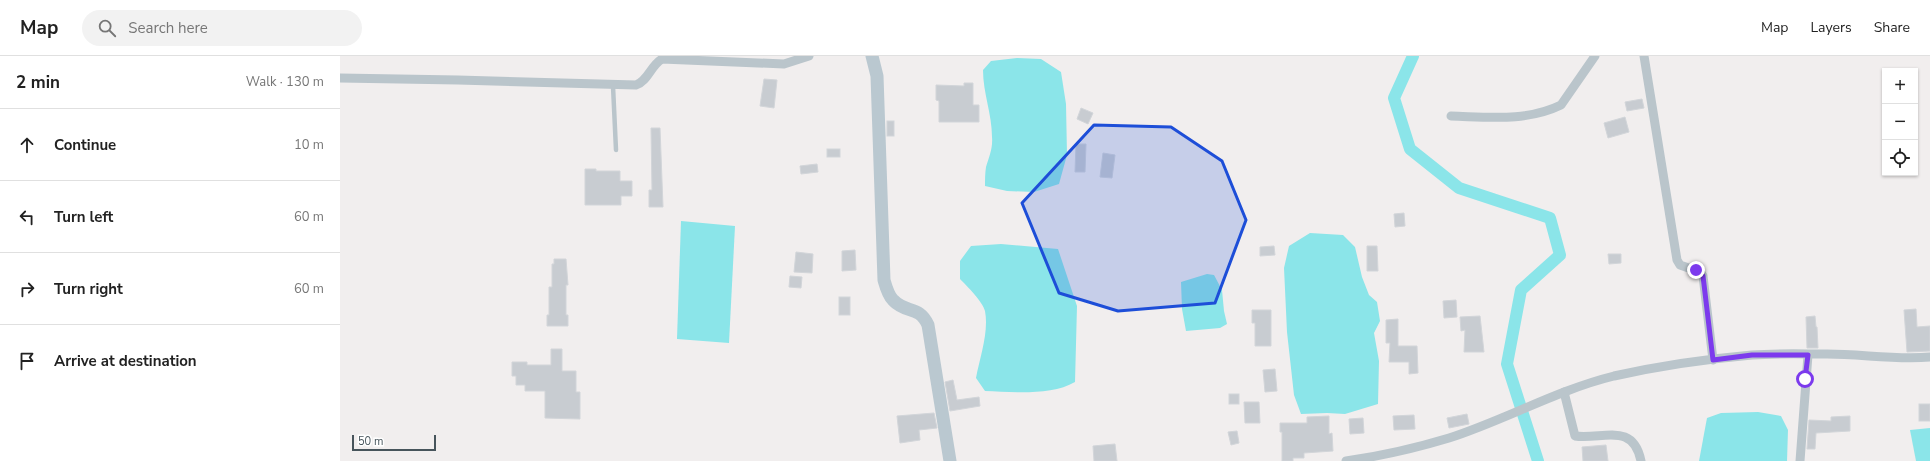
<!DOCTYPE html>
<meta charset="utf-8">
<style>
:root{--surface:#fff;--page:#f2f2f2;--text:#222;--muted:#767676;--line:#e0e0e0}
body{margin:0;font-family:"Nunito Sans",sans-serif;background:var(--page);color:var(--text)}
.controls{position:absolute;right:12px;top:12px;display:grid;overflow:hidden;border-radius:0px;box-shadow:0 1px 3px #0004}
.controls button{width:36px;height:36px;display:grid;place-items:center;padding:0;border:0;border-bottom:1px solid var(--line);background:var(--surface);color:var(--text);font:20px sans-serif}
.scale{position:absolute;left:12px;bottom:10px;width:84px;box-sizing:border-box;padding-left:4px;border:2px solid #47545b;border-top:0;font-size:11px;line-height:14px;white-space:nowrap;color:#47545b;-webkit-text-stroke:3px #fff;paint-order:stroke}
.stop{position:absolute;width:12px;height:12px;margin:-9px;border:3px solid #7c3aed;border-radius:50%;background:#fff}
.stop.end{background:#7c3aed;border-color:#fff;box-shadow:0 1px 4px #0008}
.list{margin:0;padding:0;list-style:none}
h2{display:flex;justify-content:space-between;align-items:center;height:52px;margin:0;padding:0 16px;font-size:17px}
h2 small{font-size:13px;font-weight:400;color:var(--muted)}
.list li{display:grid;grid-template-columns:26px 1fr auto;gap:12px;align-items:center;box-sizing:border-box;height:72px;padding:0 16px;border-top:1px solid var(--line)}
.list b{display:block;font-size:15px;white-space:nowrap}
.list em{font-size:13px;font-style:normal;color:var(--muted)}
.icon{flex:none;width:22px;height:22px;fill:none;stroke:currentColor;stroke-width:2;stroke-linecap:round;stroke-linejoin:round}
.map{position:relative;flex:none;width:1590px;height:405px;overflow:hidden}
header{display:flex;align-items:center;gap:24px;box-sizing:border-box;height:56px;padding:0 20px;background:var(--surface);border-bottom:1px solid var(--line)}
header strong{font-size:19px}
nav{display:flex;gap:22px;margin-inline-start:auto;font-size:14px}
.search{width:280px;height:36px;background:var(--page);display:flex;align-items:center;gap:10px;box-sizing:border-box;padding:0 14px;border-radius:22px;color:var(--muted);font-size:15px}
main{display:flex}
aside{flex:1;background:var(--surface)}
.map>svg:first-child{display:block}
</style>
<header>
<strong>Map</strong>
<div class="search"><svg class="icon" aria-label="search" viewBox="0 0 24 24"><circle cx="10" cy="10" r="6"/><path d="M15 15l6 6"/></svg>Search here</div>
<nav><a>Map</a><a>Layers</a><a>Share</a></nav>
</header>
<main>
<aside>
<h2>2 min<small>Walk · 130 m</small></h2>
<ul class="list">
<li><svg class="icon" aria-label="ahead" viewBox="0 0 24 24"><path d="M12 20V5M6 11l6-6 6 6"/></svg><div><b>Continue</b></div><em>10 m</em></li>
<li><svg class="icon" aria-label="left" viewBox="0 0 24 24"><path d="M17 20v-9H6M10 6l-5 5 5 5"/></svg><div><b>Turn left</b></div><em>60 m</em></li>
<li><svg class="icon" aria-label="right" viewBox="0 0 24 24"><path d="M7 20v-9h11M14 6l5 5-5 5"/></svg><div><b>Turn right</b></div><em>60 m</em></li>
<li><svg class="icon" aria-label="arrive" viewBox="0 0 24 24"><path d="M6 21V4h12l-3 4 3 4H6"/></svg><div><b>Arrive at destination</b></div></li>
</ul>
</aside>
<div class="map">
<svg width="1590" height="405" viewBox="0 0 1590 405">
<rect width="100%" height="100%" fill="#f1eeee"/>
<g fill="#8be5e9">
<path d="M677 2 701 3 721 16 726 48 727 99 719 128 694 136 667 135 645 130C645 124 645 117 646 111 649 101 653 92 652 81 652 58 643 37 643 14L651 5Z"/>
<polygon points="341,165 395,170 389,287 337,283"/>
<polygon points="970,177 1003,179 1015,191 1022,221 1029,239 1037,246 1040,265 1034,277 1039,305 1038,348 1005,358 987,357 961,358 954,339 947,276 944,212 949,190"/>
<path d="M661 188 718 193 737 250 735 326C711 340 672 336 645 335L636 322C640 301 649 276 645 255 643 246 627 230 620 223V205L631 190Z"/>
<polygon points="867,218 874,219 882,234 884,255 887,268 880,272 846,275 842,253 841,226"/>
<polygon points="1418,356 1441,360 1448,374 1447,405 1359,405 1367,362 1381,357"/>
<polygon points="1590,372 1590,405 1576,405 1570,374"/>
</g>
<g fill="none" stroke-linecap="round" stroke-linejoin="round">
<polyline stroke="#8be5e9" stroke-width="12" points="1073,0 1054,42 1070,93 1119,132 1210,162 1220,199 1181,234 1167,308 1198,405"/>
</g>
<g fill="#c8ccd1" stroke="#d2d5d9">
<polygon points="424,23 437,24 434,52 420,50"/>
<polygon points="624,27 633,27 633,49 639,49 639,66 599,66 599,45 596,44 596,29 624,30"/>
<polygon points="1302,43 1304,52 1287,55 1285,46"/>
<polygon points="741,52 753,57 748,68 737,63"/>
<polygon points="1285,61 1289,76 1268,82 1264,67"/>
<rect x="547" y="65" width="7" height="15"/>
<polygon points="311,72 320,72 323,151 309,151 309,134 312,134"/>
<polygon points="736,88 746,88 745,116 735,116"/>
<rect x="487" y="93" width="13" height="8"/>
<polygon points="763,97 775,99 772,122 760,121"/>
<polygon points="477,108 478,116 461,118 460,110"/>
<polygon points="245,113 256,113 256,115 280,115 280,125 292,125 292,140 281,140 281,149 245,149"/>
<polygon points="1064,157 1065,170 1055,171 1054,158"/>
<polygon points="934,190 935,199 920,200 920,191"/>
<polygon points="1027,190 1037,190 1038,215 1027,215"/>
<polygon points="515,194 516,214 502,215 502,195"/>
<polygon points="456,196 473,198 472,217 454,216"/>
<polygon points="1268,198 1281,198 1281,207 1269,208"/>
<polygon points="214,203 226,203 228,229 226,229 226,259 228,259 228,270 207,270 207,259 209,259 209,231 212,231 212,208 214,208"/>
<polygon points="450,220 462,221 461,232 449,231"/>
<rect x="499" y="241" width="11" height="18"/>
<polygon points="1116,244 1117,261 1104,262 1103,245"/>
<polygon points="1576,253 1577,271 1590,270 1590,295 1567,296 1564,254"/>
<polygon points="912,254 931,254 931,290 915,290 915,267 912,267"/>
<polygon points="1140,260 1144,296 1124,296 1125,274 1121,275 1120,261"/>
<polygon points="1475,260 1476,271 1477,271 1478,292 1467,292 1466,261"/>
<polygon points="1058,263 1058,290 1077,290 1078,317 1069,318 1069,306 1049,306 1050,287 1046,287 1046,264"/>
<polygon points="211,293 222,293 222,315 236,315 236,336 240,336 240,363 205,362 205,335 185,335 185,329 176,329 176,320 172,320 172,306 187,306 187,309 211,309"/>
<polygon points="935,313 937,335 925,336 923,314"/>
<polygon points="613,324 617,344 639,341 640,350 610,355 605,326"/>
<rect x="889" y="338" width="10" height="10"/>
<polygon points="904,346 919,346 920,367 905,367"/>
<rect x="1579" y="348" width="11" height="17"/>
<polygon points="594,357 597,372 579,374 580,384 560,387 557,360"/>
<polygon points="1127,358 1129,368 1109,372 1107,362"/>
<polygon points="1074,359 1075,373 1054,374 1053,360"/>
<polygon points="989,360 989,378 992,377 993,395 964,397 964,402 953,402 953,405 942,405 942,376 940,376 940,367 967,367 967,361"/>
<polygon points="1510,360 1510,375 1476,377 1475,393 1467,393 1469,364 1491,365 1491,361"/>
<polygon points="1023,362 1024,377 1010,378 1009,363"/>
<polygon points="897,375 899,387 891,389 888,376"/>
<polygon points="775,388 777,405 754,405 753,390"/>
<polygon points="1266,389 1268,405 1243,405 1242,391"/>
</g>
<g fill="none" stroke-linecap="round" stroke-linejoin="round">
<polyline stroke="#bac5cb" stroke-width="4.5" points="273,30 276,94"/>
<g stroke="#bac5cb" stroke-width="9">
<polyline points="1304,0 1337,204 1340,209 1360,216 1363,220 1373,304"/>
<path d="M0 22 118 24 296 29C308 25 311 9 322 3L444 8 469 0"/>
<path d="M1111 60C1148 61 1186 66 1221 49L1255 0"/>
<path d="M1224 336 1235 380C1262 384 1293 365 1301 405"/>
<path d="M1006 405C1041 400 1076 392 1109 382 1165 364 1217 334 1274 320 1319 310 1366 303 1412 299 1436 297 1462 298 1487 298 1522 298 1555 304 1590 301"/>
<polyline points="1460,405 1468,299"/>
</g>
<path stroke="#bac8d0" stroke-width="13" d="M532 0 537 20 544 224C546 231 548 239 553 244 566 258 579 249 588 269L610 405"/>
</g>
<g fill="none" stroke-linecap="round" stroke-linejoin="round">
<polyline stroke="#7c3aed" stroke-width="5" points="1356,214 1363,220 1373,304 1412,299 1468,299 1465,323"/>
</g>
<path fill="#1d4ed8" fill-opacity="0.2" stroke="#1d4ed8" stroke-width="3" stroke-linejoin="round" d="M754 69 831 71 882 105 906 164 875 247 778 255 719 237 682 147Z"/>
</svg>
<div class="controls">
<button>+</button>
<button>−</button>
<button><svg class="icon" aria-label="locate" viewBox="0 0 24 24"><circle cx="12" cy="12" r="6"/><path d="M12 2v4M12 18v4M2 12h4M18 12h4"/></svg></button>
</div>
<div class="scale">50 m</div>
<div class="stop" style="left:1465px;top:323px"></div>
<div class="stop end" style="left:1356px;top:214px"></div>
</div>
</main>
